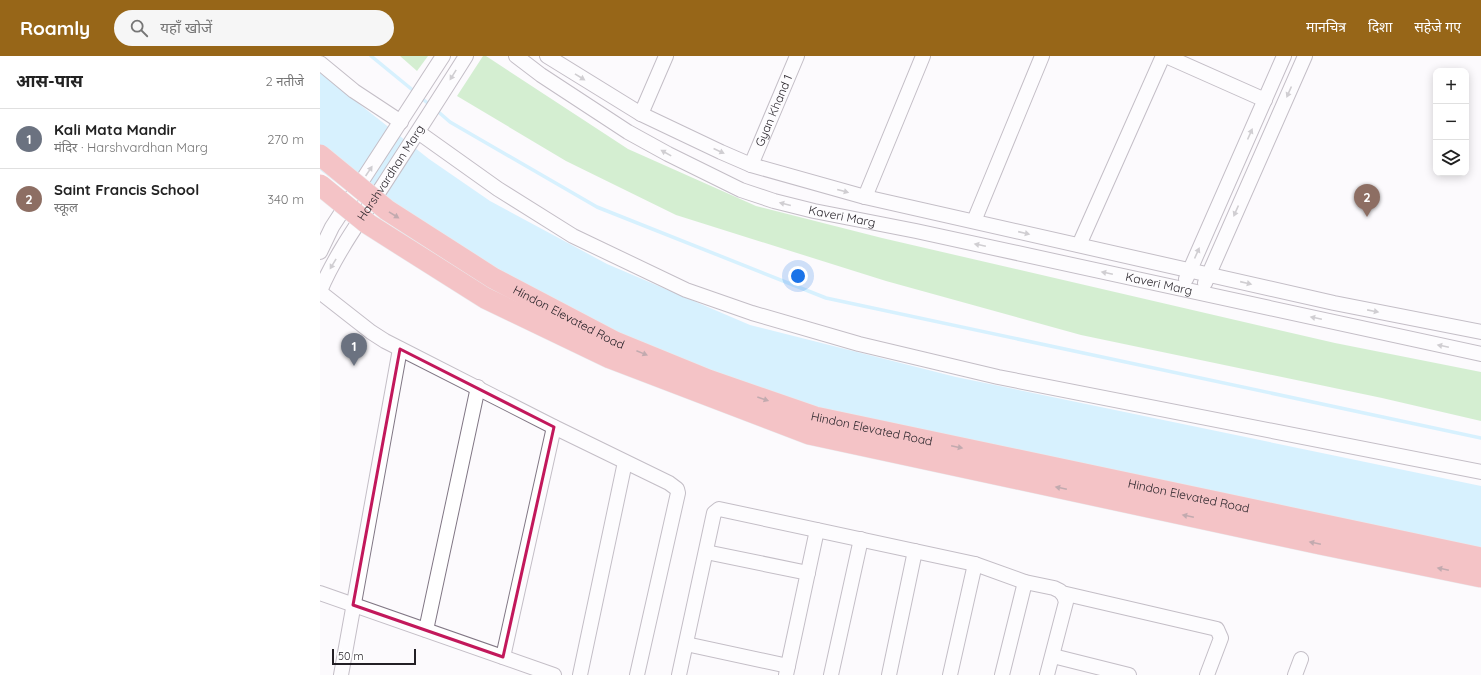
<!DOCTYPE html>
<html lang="hi">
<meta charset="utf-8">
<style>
:root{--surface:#fff;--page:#f6f6f6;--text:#222;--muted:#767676;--line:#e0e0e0;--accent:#976618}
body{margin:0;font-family:Quicksand,"Noto Sans Devanagari",sans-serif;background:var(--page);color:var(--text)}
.controls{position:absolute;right:12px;top:12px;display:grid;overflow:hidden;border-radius:8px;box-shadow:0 2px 10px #0003}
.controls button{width:36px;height:36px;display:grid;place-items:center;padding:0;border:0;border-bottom:1px solid var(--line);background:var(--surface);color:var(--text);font:20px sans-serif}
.scale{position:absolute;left:12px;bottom:10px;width:84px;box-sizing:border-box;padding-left:4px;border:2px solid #231f25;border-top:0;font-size:11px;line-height:14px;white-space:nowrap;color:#231f25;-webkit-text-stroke:3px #fff;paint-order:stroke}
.you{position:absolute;left:478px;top:220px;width:14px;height:14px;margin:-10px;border:3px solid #fff;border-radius:50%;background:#1a73e8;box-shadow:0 0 0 6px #1a73e833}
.badge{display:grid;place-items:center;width:26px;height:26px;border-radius:50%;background:var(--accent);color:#fff;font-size:13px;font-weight:700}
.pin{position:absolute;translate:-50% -33px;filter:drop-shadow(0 1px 2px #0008)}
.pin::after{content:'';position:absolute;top:21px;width:14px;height:12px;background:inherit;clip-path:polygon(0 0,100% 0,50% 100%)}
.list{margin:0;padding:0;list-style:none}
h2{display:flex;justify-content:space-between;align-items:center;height:52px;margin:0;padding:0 16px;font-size:17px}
h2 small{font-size:13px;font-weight:400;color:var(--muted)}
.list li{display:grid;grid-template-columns:26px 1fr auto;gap:12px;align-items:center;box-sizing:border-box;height:60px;padding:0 16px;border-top:1px solid var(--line)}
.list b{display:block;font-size:15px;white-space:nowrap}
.list p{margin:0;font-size:13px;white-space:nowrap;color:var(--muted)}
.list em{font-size:13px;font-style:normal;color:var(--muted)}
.icon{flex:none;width:22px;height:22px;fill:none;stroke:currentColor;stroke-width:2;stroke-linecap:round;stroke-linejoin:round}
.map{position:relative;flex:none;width:1161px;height:619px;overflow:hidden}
header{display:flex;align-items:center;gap:24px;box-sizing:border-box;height:56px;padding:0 20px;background:var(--accent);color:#fff}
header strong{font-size:19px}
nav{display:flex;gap:22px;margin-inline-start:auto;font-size:14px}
.search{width:280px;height:36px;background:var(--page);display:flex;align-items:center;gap:10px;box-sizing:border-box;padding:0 14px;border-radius:22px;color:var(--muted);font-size:15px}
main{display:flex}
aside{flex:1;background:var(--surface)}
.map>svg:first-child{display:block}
</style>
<header>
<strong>Roamly</strong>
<div class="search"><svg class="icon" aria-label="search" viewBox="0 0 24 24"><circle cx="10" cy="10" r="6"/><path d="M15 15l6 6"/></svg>यहाँ खोजें</div>
<nav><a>मानचित्र</a><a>दिशा</a><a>सहेजे गए</a></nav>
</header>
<main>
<aside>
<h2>आस-पास<small>2 नतीजे</small></h2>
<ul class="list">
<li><span class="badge" style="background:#6b7280">1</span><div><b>Kali Mata Mandir</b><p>मंदिर · Harshvardhan Marg</p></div><em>270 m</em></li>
<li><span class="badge" style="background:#8d6e63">2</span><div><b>Saint Francis School</b><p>स्कूल</p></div><em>340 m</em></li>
</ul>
</aside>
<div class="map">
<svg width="1161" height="619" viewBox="0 0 1161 619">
<rect width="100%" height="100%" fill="#fcfafd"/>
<g fill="#a4e19c">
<polygon points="80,0 108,0 97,15"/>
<polygon points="163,0 166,0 308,93 436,150 562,182 1015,287 1161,316 1161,365 1062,342 761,279 566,225 356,159 246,105 137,40"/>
</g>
<polygon fill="#abe6fe" points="0,17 109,103 170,145 287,208 430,269 636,321 1161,430 1161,504 557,385 305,295 88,182 0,114"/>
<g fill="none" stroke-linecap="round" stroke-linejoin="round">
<g stroke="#abe6fe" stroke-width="3.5">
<polyline points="51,0 95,36"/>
<polyline points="99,40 110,49"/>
<polyline points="115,53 130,66 277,151 506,242 1161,382"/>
</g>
<g stroke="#807684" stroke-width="16">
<g id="minor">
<path id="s1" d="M196 0 221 19 308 76 348 98 421 134 454 145 494 155 596 175 1161 298"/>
<polyline points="227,0 321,58 401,96 431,109 545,141 1014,247 1161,276"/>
<polyline points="846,0 945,44"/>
<polyline points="0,7 34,35 81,66"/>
<polyline points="321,58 346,0"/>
<polyline points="98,76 178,133 253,180 366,234 432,257 539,288 678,321 1161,416"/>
<path id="s2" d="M431 109 477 0"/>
<polyline points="545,141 603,0"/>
<polyline points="654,165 722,0"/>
<polyline points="759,189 843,0"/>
<polyline points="0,196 12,171 123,0"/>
<polyline points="866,223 964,0"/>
<polyline points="885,227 985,0"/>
<path id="s3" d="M0 235C16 197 41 163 64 128 91 86 119 43 146 0"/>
<polyline points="0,236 51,276 65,285 234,371 349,427 357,433 358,437 317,619"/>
<polyline points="386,496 488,517"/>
<polyline points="0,537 234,619"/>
<polyline points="742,537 897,573 901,582 887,619"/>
<polyline points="106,574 158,331"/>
<polyline points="366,588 468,610"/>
<polyline points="733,600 809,619"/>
<polyline points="183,601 234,371"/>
<polyline points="21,619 80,293"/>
<polyline points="260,619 305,406"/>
<polyline points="359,619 394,457 399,453 655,508 705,526 734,532 740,535 744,540 746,546 727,619"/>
<polyline points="466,619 497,474"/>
<polyline points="511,619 541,483"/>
<polyline points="569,619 595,495"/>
<polyline points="630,619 655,508"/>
<polyline points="682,619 705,526"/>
<polyline points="975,619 981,603"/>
</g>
</g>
<use href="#minor" stroke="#fff" stroke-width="14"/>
<g stroke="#d7d7d8" stroke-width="22" stroke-linecap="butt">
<g id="highway-bridge">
<path id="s4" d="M0 99 67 154 173 222 295 286 388 324 495 361 1161 502"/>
<polyline points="0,129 48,168 165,242 290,302 489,378 1000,488 1161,521"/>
</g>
</g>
<use href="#highway-bridge" stroke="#eb8184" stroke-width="21"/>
</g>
<defs><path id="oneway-solid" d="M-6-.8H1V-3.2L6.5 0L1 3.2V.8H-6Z"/></defs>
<g fill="#9c9a9d">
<use href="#oneway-solid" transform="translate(133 19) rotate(122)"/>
<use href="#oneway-solid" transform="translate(260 21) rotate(32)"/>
<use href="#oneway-solid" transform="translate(969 36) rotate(114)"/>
<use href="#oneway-solid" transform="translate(930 78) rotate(-66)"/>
<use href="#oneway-solid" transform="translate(399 95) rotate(25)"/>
<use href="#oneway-solid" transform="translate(346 97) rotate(-151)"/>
<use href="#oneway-solid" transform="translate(49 115) rotate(-56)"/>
<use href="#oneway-solid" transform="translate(523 135) rotate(15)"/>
<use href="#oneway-solid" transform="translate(465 148) rotate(-166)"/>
<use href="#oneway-solid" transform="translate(916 155) rotate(114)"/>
<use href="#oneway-solid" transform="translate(704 177) rotate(13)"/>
<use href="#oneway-solid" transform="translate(660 189) rotate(-168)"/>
<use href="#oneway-solid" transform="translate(877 197) rotate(-66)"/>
<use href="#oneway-solid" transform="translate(13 208) rotate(121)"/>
<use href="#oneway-solid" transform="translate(787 217) rotate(-168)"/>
<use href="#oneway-solid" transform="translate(926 227) rotate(13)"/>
<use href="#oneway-solid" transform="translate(1053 255) rotate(11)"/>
<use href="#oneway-solid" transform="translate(996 262) rotate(-168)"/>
<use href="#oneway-solid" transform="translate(1123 290) rotate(-168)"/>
</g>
<g fill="#7d4b50">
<use href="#oneway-solid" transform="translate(74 159) rotate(32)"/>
<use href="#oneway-solid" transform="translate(322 297) rotate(22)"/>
<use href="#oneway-solid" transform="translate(443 343) rotate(19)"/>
<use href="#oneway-solid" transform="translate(637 391) rotate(12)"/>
<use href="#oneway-solid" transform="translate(741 432) rotate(-168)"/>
<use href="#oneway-solid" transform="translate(868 460) rotate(-168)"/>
<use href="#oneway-solid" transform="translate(995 487) rotate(-168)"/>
<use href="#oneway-solid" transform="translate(1123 513) rotate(-168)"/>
</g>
<path d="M0 0H1161V619H0ZM80 293 234 371 183 601 33 549Z" fill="#fcfafd" fill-opacity=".55" fill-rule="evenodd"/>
<path fill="none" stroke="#c2185b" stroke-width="3" stroke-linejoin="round" d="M80 293 234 371 183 601 33 549Z"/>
<g text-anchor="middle" stroke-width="3" stroke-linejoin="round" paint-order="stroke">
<g font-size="12" fill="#231f25" stroke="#fff">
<text dy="4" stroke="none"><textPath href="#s2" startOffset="59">Gyan Khand 1</textPath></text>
<text dy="4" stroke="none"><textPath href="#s3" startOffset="138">Harshvardhan Marg</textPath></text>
<text dy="4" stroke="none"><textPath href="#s1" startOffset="367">Kaveri Marg</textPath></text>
<text dy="4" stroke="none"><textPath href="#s1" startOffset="691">Kaveri Marg</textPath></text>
<text dy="4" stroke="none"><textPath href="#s4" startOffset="298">Hindon Elevated Road</textPath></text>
<text dy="4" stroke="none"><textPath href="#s4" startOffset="622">Hindon Elevated Road</textPath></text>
<text dy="4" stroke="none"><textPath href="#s4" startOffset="946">Hindon Elevated Road</textPath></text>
</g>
</g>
</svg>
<div class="controls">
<button>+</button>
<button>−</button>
<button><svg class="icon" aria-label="layers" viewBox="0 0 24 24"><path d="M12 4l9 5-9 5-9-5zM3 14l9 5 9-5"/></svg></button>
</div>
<div class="scale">50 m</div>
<div class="you"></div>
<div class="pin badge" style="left:34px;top:310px;background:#6b7280">1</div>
<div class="pin badge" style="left:1047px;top:161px;background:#8d6e63">2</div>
</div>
</main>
